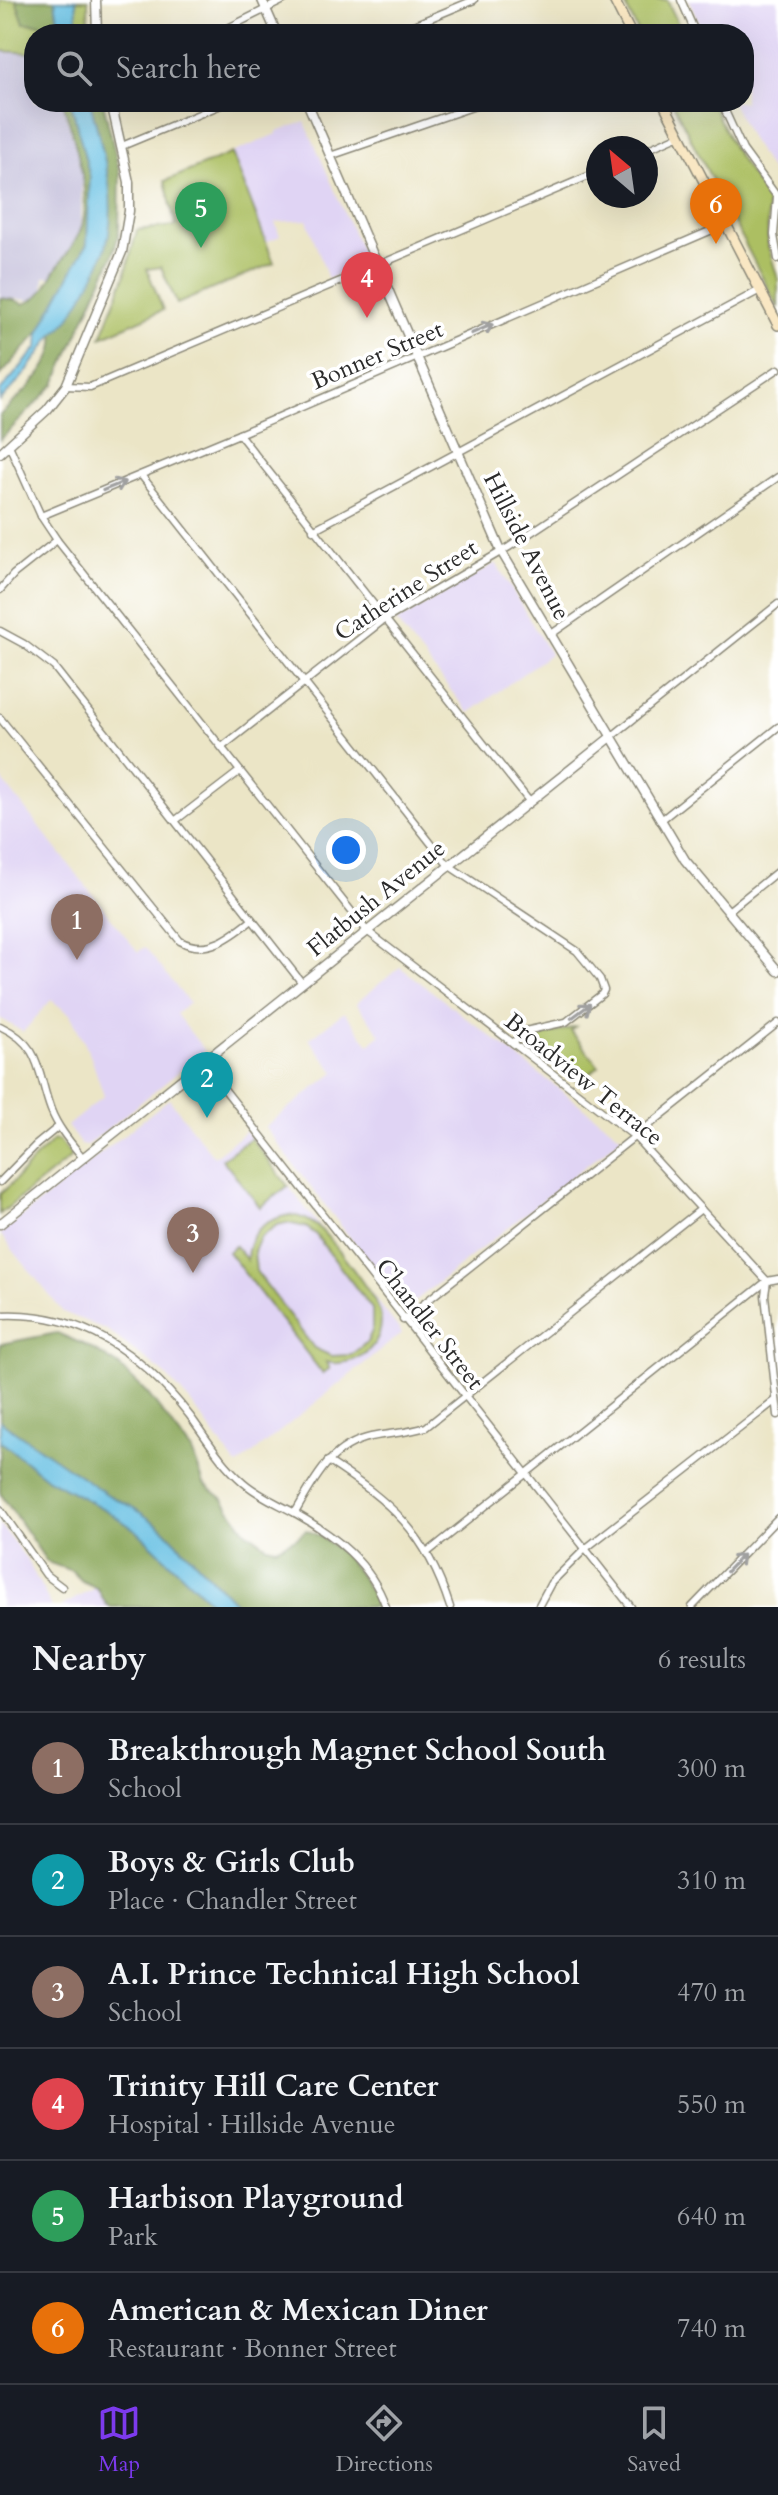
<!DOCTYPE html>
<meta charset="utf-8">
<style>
:root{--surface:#171b24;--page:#242831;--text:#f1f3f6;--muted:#9ea1a6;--line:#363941;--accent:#7c3aed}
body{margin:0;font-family:Cardo,serif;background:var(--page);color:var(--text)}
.compass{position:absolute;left:586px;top:136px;width:72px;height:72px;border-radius:50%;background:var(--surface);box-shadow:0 8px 32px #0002;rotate:331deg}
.you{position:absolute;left:346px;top:850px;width:28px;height:28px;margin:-20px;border:6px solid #fff;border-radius:50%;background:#1a73e8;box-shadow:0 0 0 12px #1a73e833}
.badge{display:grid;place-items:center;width:52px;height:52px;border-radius:50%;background:var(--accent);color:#fff;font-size:26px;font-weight:700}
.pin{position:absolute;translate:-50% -66px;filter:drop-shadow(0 2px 4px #0008)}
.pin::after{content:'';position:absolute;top:42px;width:28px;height:24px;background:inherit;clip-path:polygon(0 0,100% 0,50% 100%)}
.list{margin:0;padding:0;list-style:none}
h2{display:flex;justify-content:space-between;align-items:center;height:104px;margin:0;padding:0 32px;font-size:34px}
h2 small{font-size:26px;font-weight:400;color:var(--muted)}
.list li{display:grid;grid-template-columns:52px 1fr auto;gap:24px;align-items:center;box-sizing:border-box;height:112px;padding:0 32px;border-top:2px solid var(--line)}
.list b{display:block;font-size:30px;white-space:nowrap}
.list p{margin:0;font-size:26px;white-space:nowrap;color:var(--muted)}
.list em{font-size:26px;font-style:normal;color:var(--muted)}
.icon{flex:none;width:44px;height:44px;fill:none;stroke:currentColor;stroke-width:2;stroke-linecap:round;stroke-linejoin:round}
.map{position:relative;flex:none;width:778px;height:1607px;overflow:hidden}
.search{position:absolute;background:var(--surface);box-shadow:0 8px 32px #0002;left:24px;right:24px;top:24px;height:88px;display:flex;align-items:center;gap:20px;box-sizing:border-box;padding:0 28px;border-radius:32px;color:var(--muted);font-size:30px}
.sheet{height:776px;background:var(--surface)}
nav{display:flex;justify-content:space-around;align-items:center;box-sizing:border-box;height:112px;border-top:2px solid var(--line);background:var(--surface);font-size:22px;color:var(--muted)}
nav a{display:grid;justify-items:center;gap:4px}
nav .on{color:var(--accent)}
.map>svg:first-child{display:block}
</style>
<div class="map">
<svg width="778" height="1607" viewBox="0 0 778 1607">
<rect width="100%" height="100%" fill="#fff"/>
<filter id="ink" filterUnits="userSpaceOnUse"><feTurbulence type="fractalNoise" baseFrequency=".0125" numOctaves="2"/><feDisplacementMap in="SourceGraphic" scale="16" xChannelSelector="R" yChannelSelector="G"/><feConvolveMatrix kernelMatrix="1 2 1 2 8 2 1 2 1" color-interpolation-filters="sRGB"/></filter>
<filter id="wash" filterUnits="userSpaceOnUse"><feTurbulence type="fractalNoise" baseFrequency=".006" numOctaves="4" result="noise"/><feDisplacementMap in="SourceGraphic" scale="32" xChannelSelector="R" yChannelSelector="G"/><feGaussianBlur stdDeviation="1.8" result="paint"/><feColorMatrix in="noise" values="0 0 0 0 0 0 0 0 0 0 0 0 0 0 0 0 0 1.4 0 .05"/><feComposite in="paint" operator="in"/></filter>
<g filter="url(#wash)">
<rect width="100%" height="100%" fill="#ebe5c6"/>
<g fill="#e0d4f4">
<polygon points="689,0 778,0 778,182 750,139 732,102 744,102 744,34 704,34"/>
<polygon points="305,122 365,260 365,263 328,279 307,220 275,222 280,236 266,242 232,153 277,134 277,131"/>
<polygon points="496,563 550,654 469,713 396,622"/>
<polygon points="0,777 138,952 145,947 189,1003 176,1014 205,1051 86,1146 81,1145 67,1126 104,1096 90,1054 70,1014 51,1000 23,1032 0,1018"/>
<polygon points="400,967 622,1137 405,1309 265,1127 335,1072 309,1039 321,1030 344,1012 369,1044 381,1035 356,1003"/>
<polygon points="169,1099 214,1157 246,1131 402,1333 237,1466 191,1403 165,1374 107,1330 63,1312 0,1234"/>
<polygon points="0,1524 27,1560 52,1607 0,1607"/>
<polygon points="95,1588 106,1604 111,1607 60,1607"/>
</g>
<polygon fill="#c4c0db" points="0,51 34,53 34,102 62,102 82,172 81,229 60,267 52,277 44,277 43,290 32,300 0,298"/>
<g fill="#acbf62" stroke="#6c7546" stroke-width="2" fill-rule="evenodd">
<polygon points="0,0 88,0 89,34 34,34 34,53 0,51"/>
<polygon points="623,0 667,0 683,34 639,34"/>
<polygon points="672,102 711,102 733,148 767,200 768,246 778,279 778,308"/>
<polygon points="232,153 274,263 177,304 161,267 147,269 163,310 101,337 125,276 137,230 176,226 165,181"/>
<polygon points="575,1027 571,1031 599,1066 579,1082 532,1046 529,1040"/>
<polygon points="251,1138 288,1186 260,1207 222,1159"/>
<path d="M54 1140 59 1141 70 1154V1158L0 1214V1194C20 1178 34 1156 54 1140Z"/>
<path d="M290 1215C300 1216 310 1220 318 1227 331 1239 377 1298 380 1313 387 1345 355 1369 326 1362L330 1368 323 1374 228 1252 235 1246 247 1260C247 1234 264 1219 290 1215ZM287 1223 306 1227 315 1234 372 1309V1331L367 1342 351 1355 331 1356 314 1348 256 1271 254 1251 260 1238 277 1225Z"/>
</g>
<g fill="#89a658" stroke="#5a6842" stroke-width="2">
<polygon points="16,0 55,0 60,34 43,34 42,24 24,23"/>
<path d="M63 102H71L90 177 87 244 40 331 0 376V298L15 300 23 304C38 300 45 289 52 276 60 261 74 247 81 229 93 195 73 135 63 102Z"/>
<path d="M90 102H103L120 174 119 233 112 258 55 384 0 440V415C21 395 59 365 54 333 67 322 74 307 83 293 125 222 110 176 90 102Z"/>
<path d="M57 1333 87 1346 118 1365 147 1393 192 1451 204 1484 222 1498 245 1530 267 1546 276 1548 296 1538 306 1530C341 1542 363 1576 378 1607H239L164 1529 134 1508 108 1495 0 1421V1344Z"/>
<polygon points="0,1441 48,1479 106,1510 137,1531 216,1607 111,1607 106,1604 98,1589 82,1581 72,1571 47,1562 0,1493"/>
</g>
<g fill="#66c0e3" stroke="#487687" stroke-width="2">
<polygon points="55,0 76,0 78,34 60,34"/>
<path d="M71 102H90C103 151 122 208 102 258 94 278 76 311 62 327 60 328 54 333 53 335 35 360 23 379 0 401V391L38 347 39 333 46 319 87 244 90 177Z"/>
<polygon points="0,1421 108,1495 134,1508 164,1529 239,1607 216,1607 137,1531 106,1510 48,1479 0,1441"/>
</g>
</g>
<g filter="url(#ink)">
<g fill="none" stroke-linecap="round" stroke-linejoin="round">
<g stroke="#8b8878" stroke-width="9">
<g id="minor">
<polyline points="681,0 696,34"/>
<polyline points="216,34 284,0"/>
<polyline points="392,34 474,0"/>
<polyline points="721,102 743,150 778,198"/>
<polyline points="122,146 228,102"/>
<polyline points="646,150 680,135"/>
<polyline points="330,156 487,102"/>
<polyline points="777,197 774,235 778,259"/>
<polyline points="66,386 90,387 598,172"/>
<polyline points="239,434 529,801"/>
<polyline points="9,445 41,516 57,540 367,931 634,1136 767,1281 765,1295 778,1415"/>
<polyline points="141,475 448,865 577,951 600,979 604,990 602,994 566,1022 525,1031 513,1043"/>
<polyline points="41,516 239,434 726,224"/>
<polyline points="313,530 760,290"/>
<polyline points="0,590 14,574 57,540"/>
<polyline points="0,631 24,644 54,667 302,983"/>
<polyline points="550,635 778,477"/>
<path d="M0 718 180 941C207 956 231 937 252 920"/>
<polyline points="611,737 778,604"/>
<polyline points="222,747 381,622 509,547 778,369"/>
<polyline points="176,820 240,771"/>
<polyline points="660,821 778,727"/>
<polyline points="727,912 778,871"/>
<path d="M0 1026C43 1046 37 1073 51 1110 58 1128 71 1143 83 1158"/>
<polyline points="203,1062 631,1607"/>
<polyline points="0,1182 36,1145 58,1127"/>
<path d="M0 1315C82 1311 141 1353 190 1416 207 1439 221 1463 243 1482 259 1496 277 1503 295 1513 334 1535 371 1563 386 1607"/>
<polyline points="403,1320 778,1023"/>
<path d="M328 1461C392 1503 426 1532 450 1607"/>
<polyline points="0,1509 46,1575 62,1587"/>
<path d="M295 1513C315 1479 330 1446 371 1437 390 1433 408 1433 426 1427L701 1209"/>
<polyline points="428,1552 767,1281 778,1279"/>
<polyline points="538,1607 551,1583 585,1549 776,1400"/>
<polyline points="692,1607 778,1518"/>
</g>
</g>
<g stroke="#8b8878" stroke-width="11">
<g id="tertiary">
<polyline points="96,0 97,34"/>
<polyline points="262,0 277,34"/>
<polyline points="307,102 501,551 685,860 778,971"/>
<polyline points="0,453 47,410 66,386 122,252 129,211 129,182 111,102"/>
<polyline points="0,1224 611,737"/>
</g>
</g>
<g stroke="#8b8878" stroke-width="12">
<g id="secondary">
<polyline points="614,0 631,34"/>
<polyline points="663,102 778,325"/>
</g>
</g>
<use href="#minor" stroke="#fff" stroke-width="6"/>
<use href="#tertiary" stroke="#fff" stroke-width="8"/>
<use href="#secondary" stroke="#f9e7c3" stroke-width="9"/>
</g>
<defs><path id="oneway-shaft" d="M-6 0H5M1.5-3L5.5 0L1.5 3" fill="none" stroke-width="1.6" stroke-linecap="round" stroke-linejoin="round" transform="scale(2)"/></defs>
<g stroke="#a0a0a0">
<use href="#oneway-shaft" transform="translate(482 329) rotate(-23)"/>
<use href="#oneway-shaft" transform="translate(114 486) rotate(-22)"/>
<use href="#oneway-shaft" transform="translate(581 1011) rotate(-37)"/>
<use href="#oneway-shaft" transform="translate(735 1563) rotate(-46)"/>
</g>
</g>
<g text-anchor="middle" stroke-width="7" stroke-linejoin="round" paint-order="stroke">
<g font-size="24" fill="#2b2b2b" stroke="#fff">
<text transform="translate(377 355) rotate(-23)" y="8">Bonner Street</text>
<text transform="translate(527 546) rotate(63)" y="8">Hillside Avenue</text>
<text transform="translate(406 590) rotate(-33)" y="8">Catherine Street</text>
<text transform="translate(376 898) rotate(-39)" y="8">Flatbush Avenue</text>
<text transform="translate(584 1079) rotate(39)" y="8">Broadview Terrace</text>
<text transform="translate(430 1324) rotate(52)" y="8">Chandler Street</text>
</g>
</g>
</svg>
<svg class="compass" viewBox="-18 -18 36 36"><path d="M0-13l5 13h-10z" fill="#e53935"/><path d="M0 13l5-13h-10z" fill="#9ea1a6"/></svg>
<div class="you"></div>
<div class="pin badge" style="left:77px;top:960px;background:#8d6e63">1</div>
<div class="pin badge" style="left:207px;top:1118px;background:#0f9aa8">2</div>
<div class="pin badge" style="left:193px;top:1273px;background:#8d6e63">3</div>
<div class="pin badge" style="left:367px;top:318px;background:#e0444e">4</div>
<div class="pin badge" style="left:201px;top:248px;background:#2e9e5b">5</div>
<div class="pin badge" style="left:716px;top:244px;background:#e8710a">6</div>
<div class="search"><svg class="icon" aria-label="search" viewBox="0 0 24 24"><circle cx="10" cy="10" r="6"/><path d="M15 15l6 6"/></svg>Search here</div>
</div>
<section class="sheet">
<h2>Nearby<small>6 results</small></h2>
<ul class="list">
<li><span class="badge" style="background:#8d6e63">1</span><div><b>Breakthrough Magnet School South</b><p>School</p></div><em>300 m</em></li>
<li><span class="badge" style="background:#0f9aa8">2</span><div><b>Boys &amp; Girls Club</b><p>Place · Chandler Street</p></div><em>310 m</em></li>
<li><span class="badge" style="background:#8d6e63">3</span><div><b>A.I. Prince Technical High School</b><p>School</p></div><em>470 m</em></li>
<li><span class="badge" style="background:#e0444e">4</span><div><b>Trinity Hill Care Center</b><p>Hospital · Hillside Avenue</p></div><em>550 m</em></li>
<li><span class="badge" style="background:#2e9e5b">5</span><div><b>Harbison Playground</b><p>Park</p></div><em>640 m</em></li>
<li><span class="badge" style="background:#e8710a">6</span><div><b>American &amp; Mexican Diner</b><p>Restaurant · Bonner Street</p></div><em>740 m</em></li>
</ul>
</section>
<nav>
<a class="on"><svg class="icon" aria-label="map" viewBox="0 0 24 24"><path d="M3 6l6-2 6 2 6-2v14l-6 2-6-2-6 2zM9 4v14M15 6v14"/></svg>Map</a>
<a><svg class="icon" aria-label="directions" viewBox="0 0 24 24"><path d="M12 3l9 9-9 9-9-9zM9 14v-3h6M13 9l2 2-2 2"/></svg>Directions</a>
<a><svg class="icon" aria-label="saved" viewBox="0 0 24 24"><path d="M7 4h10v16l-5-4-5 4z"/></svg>Saved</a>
</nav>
